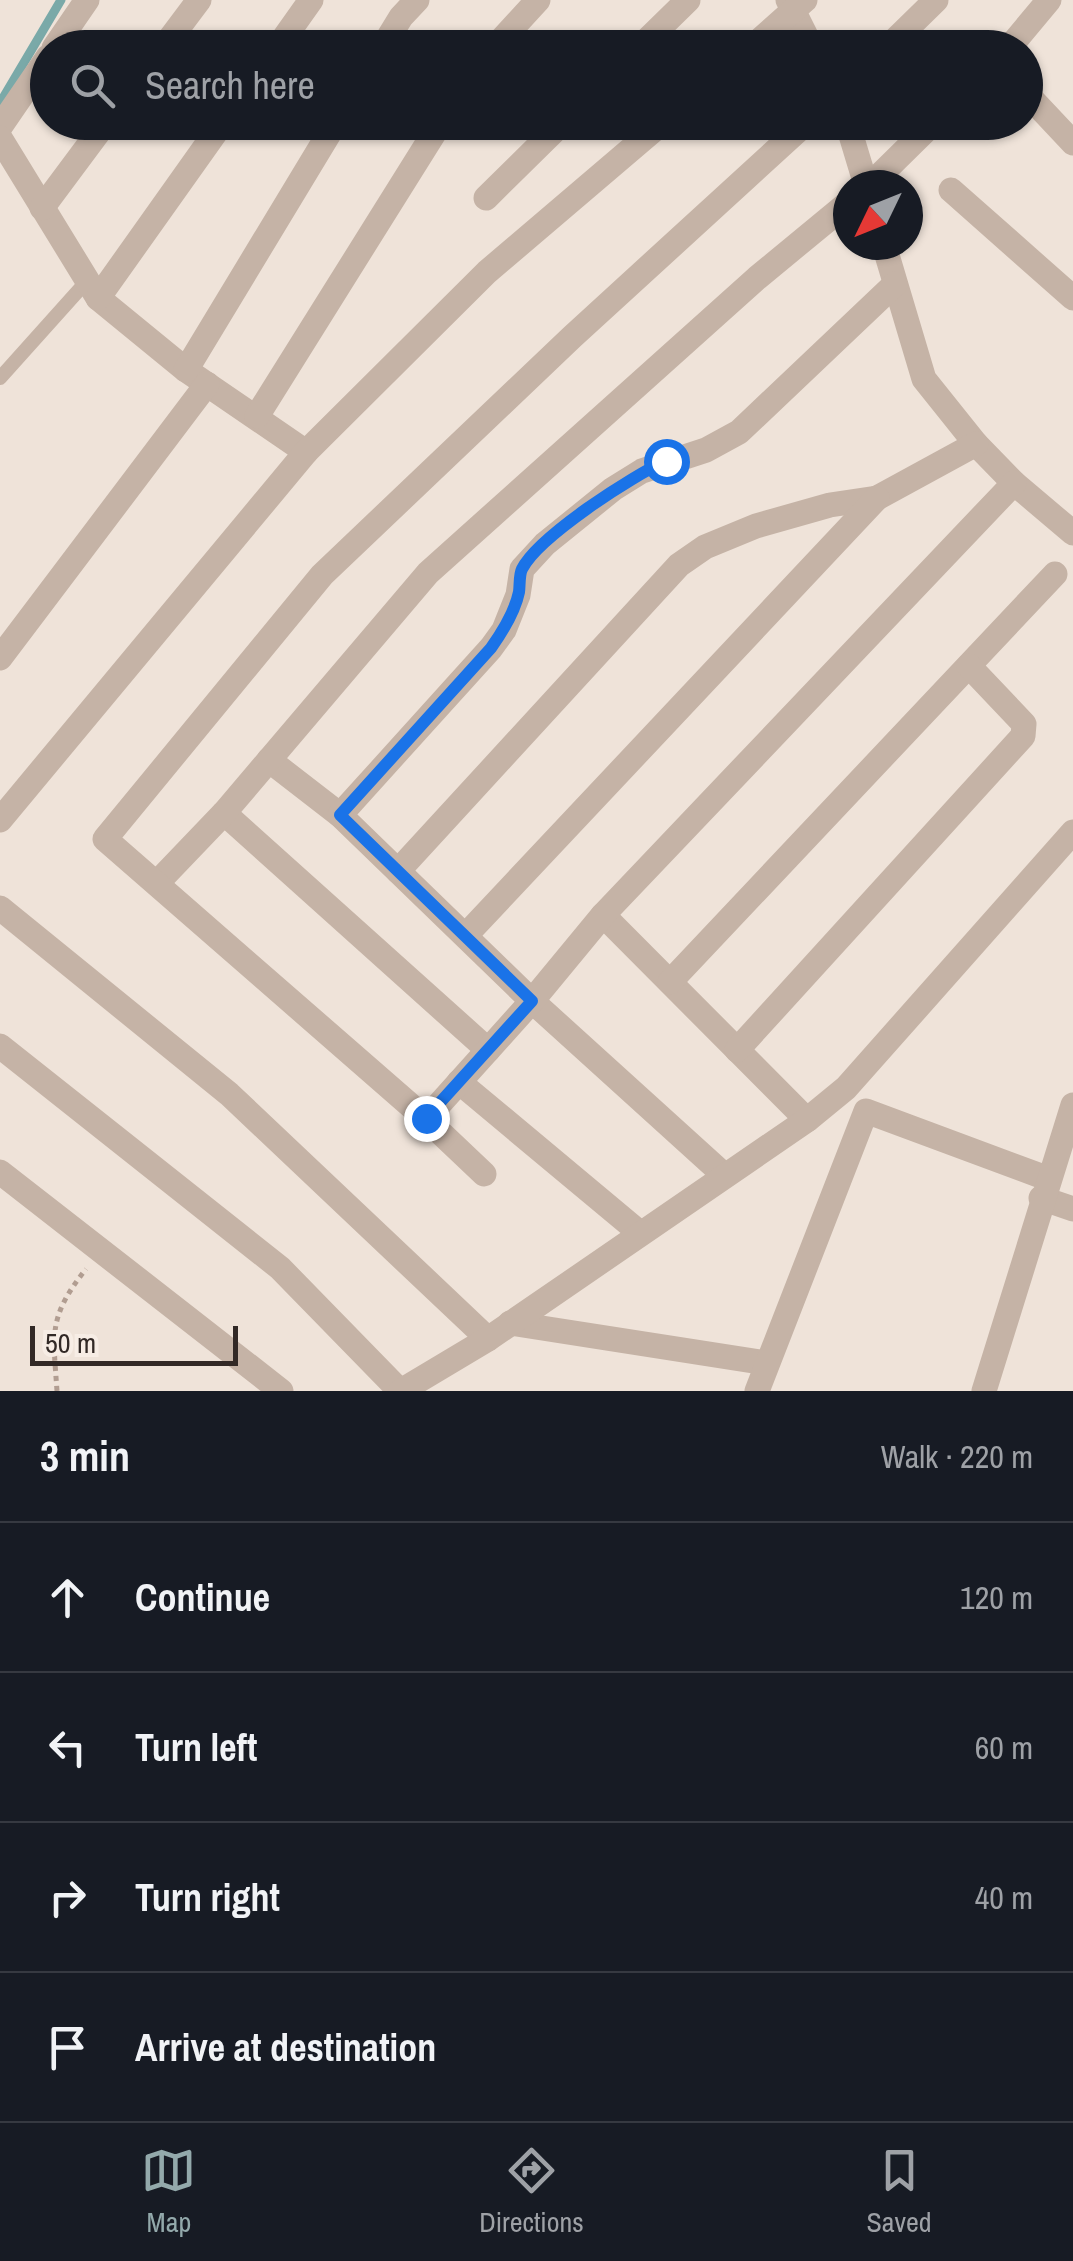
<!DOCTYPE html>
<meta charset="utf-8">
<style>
:root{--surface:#171b24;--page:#242831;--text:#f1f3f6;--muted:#9ea1a6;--line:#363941;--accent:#93a9ab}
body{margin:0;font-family:"Archivo Narrow",sans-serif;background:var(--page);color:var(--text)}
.compass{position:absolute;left:833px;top:170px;width:90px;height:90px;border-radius:50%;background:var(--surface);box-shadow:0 2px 8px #0004;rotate:227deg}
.scale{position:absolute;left:30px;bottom:25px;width:208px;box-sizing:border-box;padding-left:10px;border:5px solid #322926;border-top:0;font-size:28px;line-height:35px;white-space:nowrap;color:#322926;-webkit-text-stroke:8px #f7ede5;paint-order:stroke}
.stop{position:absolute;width:30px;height:30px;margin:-22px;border:8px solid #1a73e8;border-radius:50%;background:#fff}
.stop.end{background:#1a73e8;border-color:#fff;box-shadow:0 2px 10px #0008}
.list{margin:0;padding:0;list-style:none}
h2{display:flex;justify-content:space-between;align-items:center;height:130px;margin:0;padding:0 40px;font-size:42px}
h2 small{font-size:32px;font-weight:400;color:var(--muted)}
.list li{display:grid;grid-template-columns:65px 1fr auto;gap:30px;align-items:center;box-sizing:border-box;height:150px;padding:0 40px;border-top:2px solid var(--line)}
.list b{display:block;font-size:38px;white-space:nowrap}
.list em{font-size:32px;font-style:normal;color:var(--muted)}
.icon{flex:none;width:55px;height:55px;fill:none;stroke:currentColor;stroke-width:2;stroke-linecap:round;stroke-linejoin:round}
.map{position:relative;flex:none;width:1073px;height:1391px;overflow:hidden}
.search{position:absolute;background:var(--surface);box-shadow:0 2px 8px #0004;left:30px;right:30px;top:30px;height:110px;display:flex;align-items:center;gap:25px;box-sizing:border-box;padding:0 35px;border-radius:55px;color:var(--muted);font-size:38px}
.sheet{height:730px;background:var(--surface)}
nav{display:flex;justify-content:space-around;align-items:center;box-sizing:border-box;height:140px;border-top:2px solid var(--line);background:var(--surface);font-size:28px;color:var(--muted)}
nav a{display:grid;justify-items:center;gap:5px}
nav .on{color:var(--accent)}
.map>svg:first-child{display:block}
</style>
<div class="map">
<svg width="1073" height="1391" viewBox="0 0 1073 1391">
<rect width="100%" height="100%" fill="#efe3d9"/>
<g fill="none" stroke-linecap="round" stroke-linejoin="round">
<polyline stroke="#7aa9a8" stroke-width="9" points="0,103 61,0"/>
<path stroke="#b19d91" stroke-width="5" stroke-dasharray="5 5" stroke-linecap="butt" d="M57 1391C53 1333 48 1317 86 1269"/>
<polyline stroke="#c5b3a6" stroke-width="14" points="0,378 87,281"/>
<g stroke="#c5b3a6" stroke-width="25">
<polyline points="788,0 812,48"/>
<polyline points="54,48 87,0"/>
<polyline points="163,48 199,0"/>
<polyline points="277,48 311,0"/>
<polyline points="382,48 401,17 417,0"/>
<polyline points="494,48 538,0"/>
<polyline points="639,48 688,0"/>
<polyline points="751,48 805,0"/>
<polyline points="887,48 936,0"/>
<polyline points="1009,48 1049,0"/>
<polyline points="1026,93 1073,143"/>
<polyline points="847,122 866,185"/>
<polyline points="0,127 48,57"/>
<polyline points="0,138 98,298 186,370 306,452"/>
<polyline points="870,185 934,122"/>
<polyline points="951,190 1073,298"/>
<polyline points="486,198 563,122"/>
<polyline points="42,208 106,122"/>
<polyline points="884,245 924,379 976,444 1014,483 1073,533"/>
<polyline points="98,298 223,122"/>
<polyline points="186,370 336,122"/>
<polyline points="257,416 441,122"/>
<polyline points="0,658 207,384"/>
<polyline points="269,760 340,815 532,1001 724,1175"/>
<polyline points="224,813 488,1050"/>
<polyline points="340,815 491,648 504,630 518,595 522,569 545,544 613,489 642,471 706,450 739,432 895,284"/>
<polyline points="0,820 306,452 487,272 663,122"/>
<polyline points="398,871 679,565 705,547 756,526 830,505 877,498 976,444"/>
<polyline points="157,883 224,813 428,573 757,278 848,203"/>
<polyline points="0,908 229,1094 488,1339"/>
<polyline points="603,915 807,1120"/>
<polyline points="466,935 877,498"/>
<polyline points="670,982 1055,574"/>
<polyline points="0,1046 280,1268 400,1391"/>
<polyline points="737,1050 1023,736 1024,724 969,666"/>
<polyline points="459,1082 640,1233"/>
<polyline points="426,1119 532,1001 603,915 1014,483"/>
<polyline points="0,1172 281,1391"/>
<polyline points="484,1174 426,1119 105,839 322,575 572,337 807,122"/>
<polyline points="1041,1198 1073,1209"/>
<polyline points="510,1323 767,1363"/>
<polyline points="401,1391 488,1339 807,1120 846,1088 1073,832"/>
<polyline points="757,1391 866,1111 1049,1179"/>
<polyline points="984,1391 1073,1105"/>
</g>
</g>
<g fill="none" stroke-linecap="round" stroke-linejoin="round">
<path stroke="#1a73e8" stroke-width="12" d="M426 1118 532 1001 340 815 491 648C503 631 515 612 519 592 520 585 519 575 522 569 538 537 633 475 666 461"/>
</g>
</svg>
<svg class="compass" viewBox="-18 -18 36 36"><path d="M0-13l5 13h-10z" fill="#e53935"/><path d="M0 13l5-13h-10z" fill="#9ea1a6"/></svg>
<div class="scale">50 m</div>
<div class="stop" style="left:666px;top:461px"></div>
<div class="stop end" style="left:426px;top:1118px"></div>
<div class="search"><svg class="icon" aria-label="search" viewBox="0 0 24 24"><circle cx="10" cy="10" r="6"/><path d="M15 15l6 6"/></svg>Search here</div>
</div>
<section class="sheet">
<h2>3 min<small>Walk · 220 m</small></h2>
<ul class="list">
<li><svg class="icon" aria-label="ahead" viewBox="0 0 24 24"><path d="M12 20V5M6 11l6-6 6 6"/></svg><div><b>Continue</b></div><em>120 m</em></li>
<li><svg class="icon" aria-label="left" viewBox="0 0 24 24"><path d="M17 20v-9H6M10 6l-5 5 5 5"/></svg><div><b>Turn left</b></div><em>60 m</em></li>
<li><svg class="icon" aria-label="right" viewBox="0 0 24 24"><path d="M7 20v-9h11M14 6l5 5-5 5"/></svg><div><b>Turn right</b></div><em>40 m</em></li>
<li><svg class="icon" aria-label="arrive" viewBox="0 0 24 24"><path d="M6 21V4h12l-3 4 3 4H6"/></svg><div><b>Arrive at destination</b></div></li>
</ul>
</section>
<nav>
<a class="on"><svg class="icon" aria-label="map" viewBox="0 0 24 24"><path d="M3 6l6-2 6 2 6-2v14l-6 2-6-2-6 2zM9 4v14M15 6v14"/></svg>Map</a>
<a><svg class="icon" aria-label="directions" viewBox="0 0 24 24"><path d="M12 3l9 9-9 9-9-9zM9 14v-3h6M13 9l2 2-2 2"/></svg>Directions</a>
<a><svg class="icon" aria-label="saved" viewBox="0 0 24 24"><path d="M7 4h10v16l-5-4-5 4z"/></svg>Saved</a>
</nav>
